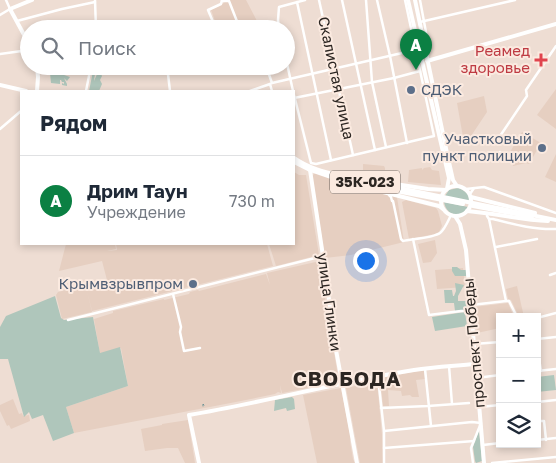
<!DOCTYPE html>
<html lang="ru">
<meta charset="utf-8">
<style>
:root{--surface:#fff;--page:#f6f6f7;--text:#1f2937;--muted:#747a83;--line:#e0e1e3;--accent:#0b8043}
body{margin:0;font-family:"Golos Text",sans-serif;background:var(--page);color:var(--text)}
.controls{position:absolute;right:15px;bottom:15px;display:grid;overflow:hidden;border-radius:0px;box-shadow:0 2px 8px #0003}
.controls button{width:45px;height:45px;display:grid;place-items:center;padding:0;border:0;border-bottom:1px solid var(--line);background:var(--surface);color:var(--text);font:25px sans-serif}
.you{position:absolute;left:365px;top:260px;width:18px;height:18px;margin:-12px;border:4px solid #fff;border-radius:50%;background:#1a73e8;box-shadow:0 0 0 8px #1a73e833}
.badge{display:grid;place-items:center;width:32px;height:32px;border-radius:50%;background:var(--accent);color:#fff;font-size:16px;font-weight:700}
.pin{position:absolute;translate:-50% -41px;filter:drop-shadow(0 1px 2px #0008)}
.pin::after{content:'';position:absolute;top:26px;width:18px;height:15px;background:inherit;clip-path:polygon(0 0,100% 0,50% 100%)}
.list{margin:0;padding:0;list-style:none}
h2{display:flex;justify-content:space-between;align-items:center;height:65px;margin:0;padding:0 20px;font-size:21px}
h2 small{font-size:16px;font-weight:400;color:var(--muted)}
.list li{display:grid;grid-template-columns:32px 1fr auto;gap:15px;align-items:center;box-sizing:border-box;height:90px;padding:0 20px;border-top:1px solid var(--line)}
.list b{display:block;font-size:19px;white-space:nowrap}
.list p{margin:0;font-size:16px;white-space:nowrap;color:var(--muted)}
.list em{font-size:16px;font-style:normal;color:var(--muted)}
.icon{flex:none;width:28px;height:28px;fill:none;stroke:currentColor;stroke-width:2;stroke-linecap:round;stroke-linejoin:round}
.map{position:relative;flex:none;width:556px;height:463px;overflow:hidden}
.search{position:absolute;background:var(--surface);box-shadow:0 2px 8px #0003;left:20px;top:20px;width:275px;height:55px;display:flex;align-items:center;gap:12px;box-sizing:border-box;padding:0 18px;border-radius:28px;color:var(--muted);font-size:19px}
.panel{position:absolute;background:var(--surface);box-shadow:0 2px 8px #0003;left:20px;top:90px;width:275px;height:155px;border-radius:0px}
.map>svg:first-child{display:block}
</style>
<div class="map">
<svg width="556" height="463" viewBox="0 0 556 463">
<rect width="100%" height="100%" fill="#eeddd3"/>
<g fill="#e6cfc1">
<polygon points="226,0 246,0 257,21 260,29 218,29 211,10 224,3"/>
<polygon points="556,89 556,129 537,115"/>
<polygon points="484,96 487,112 471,136 463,137 457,103"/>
<polygon points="522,132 541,143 529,164 526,163 513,166 510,152"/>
<polygon points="556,154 556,182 545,177"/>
<polygon points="363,164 384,166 385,168 385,178 363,176"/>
<polygon points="430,167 432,170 439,171 441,185 408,182 409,170 422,168 422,170 424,168"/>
<polygon points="294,172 299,175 306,175 319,255 276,266 269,244 294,244"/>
<polygon points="315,173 397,197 404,242 351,255 325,258 312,176"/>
<polygon points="406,200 436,208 438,211 442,226 439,232 435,234 409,239 402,202"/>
<polygon points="435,240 437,253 431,262 423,263 418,244"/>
<polygon points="66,244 115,244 116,249 107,251 117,250 116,244 267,244 273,266 92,311 87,291 92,312 62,319 56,295 58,292 107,280 102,261 59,271"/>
<polygon points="320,261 324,289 323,290 323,297 325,298 339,382 282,393 280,385 281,393 278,392 275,394 241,401 74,433 66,407 128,386 121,348 100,354 94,319 113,313 113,311 164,299 168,318 164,300 189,294 190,292 198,290 199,291 266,274 270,285 267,273"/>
<polygon points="463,268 465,287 437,289 435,270"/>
<polygon points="517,286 524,317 519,317 511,300 508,299 506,289"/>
<polygon points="508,303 514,317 500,317 500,328 477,333 474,307"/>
<polygon points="424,370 425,379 416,380 419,397 412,397 410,395 402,396 401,391 388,390 389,406 383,406 380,378"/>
<polygon points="377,381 382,435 383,463 360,463 346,388"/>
<polygon points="341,388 351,439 350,441 353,459 355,463 317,463 303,395"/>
<polygon points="13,399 19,414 22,413 23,416 29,415 30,421 11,429 9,425 7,426 0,411 0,405"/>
<polygon points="188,420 195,463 185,463 178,448 167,448 145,451 141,429 162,425 162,424"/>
</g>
<g fill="#afc6bb">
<polygon points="94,66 96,66 94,81 98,72 100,72 102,76 100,80 102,84 99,91 89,91"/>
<polygon points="185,66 199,66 200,71 198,73 187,74"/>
<polygon points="56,72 63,73 61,74 70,77 67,81 64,78 67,84 67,86 62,85 62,83 64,84 64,82 62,82 61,80 60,80 60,84 51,83 50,73 51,73 55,75 56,74"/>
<path d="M458 188C464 190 470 194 469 201L445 196 449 190Z"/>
<path d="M444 202 468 207 462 214C452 216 446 212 444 202Z"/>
<polygon points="452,267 457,267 461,270 466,270 466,276 455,276 452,271"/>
<polygon points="455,283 464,285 458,296 458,301 466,301 467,311 463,310 455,311 454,303 445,303 444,290 452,290 453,296 457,296 454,296 456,291"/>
<polygon points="55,296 61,318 64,320 93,317 100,353 120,347 128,386 66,407 74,433 53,441 43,415 32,419 29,412 24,417 8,359 0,359 0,327 6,316"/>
<polygon points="465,312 467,326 435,331 432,317"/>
<polygon points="554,375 556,390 537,392 537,377"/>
<polygon points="292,397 294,399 295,409 287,411 286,408 274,411 275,400"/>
<polygon points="479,430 482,461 476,463 475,461 473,447"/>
</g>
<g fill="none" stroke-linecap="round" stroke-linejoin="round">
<polyline stroke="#6c9395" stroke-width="1" points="203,406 203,404 204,405"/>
<g stroke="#fff" stroke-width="2.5">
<polyline points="95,0 96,29"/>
<polyline points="319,0 353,155"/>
<polyline points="342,0 375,150"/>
<polyline points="366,0 372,82 386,147"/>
<polyline points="377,0 390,56 407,143"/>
<polyline points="420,0 428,43"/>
<polyline points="222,1 229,1 240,29"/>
<polyline points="297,2 331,160"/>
<polyline points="0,15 10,9 6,0"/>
<polyline points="17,21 62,9 95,2"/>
<polyline points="420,22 515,0"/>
<polyline points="216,29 208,10 221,4 222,0"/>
<polyline points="279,29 278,20 279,7 305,0"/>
<polyline points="0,54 29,50"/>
<polyline points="286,59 293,91"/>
<polyline points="167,66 170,91"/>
<polyline points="266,66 272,83 270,84 272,91"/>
<polyline points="72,68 72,66"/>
<polyline points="214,70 224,66"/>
<polyline points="272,83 415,50"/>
<polyline points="86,91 91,66"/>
<polyline points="250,91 270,84"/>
<polyline points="294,95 311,163 316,164 434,136 405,0"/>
<polyline points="294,98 394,78 420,71"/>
<polyline points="0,129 21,111"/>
<polyline points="496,142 527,96 526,90 556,46"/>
<polyline points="500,152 502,159"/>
<polyline points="466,189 484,187 556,213"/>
<polyline points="470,194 474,188"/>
<path d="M389 195 391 197 392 201H393L401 239 403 241C412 239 433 238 440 233 445 229 448 221 451 215"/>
<polyline points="487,213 487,216 489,219 506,301 509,301 517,317"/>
<path d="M489 219H493C513 224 535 230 556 229"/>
<polyline points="413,239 429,315 461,311 465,311 471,315"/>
<polyline points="496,247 537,239"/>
<polyline points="550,275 556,273"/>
<polyline points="173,294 181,327 180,332 184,351 200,348"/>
<polyline points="471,305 506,301"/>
<polyline points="537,318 556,313"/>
<polyline points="68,320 323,256"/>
<polyline points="537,339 556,337"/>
<polyline points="474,344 500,342"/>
<polyline points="537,346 541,371"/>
<polyline points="498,358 500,358"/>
<polyline points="449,366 452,404"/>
<polyline points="425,369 431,426"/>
<polyline points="537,371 556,369"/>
<polyline points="378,377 384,431 384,463"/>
<polyline points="476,378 500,375"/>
<polyline points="537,402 556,400"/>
<polyline points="479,407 500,405"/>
<polyline points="381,408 428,406 469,403"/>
<polyline points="537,421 544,421 546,440"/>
<polyline points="384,431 472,422 481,423 471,448 473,463"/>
<polyline points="537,440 556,438"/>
<polyline points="483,445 500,443"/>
<polyline points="384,448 474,441"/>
<polyline points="492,463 556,457"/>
</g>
<g stroke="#fff" stroke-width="4">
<polyline points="408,0 449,178 447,189"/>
<polyline points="415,0 448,158 453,180 457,186"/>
<polyline points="29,44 10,9 32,0"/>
<polyline points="427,61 556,24"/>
<polyline points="37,66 38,77 37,91"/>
<polyline points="0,85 26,91"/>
<path d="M294 158C308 168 324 172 340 176L556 220"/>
<polyline points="294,162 308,169 340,180 463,204"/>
<polyline points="310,170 323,256 336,350 357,463"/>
<polyline points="362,179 428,189 446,190"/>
<circle cx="456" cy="201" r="15"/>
<polyline points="359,186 439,206 443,209"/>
<polyline points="471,197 535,213"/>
<polyline points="473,206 532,217"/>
<path d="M467 211C494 213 521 220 548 221"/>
<polyline points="455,216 460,224 466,250 484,463"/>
<path d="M199 463 189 415C265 402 339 382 414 370 434 367 455 366 475 364"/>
</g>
</g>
<path fill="#e0444e" stroke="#fbeae0" stroke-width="2" d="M538.5 52.5h5v5h5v5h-5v5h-5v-5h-5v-5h5z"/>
<g fill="#5c6f8a" stroke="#fbeae0" stroke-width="2">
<circle cx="411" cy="90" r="5"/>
<circle cx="542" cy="148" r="5"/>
<circle cx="193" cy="284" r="5"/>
</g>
<g text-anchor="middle" stroke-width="4" stroke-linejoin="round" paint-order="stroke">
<rect fill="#fbeae0" stroke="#6a615b" stroke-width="1" x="330" y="170.5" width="70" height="23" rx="4"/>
<g font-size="14" font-weight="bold" fill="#2c2622">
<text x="365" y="187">35К-023</text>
</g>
<g font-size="15" fill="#be3a42" stroke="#fbeae0" text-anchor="end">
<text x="530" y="56">Реамед<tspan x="530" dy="17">здоровье</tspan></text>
</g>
<g font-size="15" fill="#2c2622" stroke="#fbeae0">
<text transform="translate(336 78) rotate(78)" y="5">Скалистая улица</text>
<text transform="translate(329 302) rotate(82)" y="5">улица Глинки</text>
<text transform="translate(474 343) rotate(-95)" y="5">проспект Победы</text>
</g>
<g font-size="15" fill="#4e5e75" stroke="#fbeae0" text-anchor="end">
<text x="421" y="95" text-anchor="start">СДЭК</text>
<text x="532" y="144">Участковый<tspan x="532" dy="17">пункт полиции</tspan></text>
<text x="183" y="289">Крымвзрывпром</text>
</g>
<g font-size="20" font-weight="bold" letter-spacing="1" fill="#2c2622" stroke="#fbeae0">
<text x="347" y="386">СВОБОДА</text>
</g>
</g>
</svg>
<div class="controls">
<button>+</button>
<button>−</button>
<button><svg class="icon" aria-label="layers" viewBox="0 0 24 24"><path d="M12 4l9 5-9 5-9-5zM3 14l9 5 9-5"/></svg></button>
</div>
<div class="you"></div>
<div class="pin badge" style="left:416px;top:70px">A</div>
<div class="search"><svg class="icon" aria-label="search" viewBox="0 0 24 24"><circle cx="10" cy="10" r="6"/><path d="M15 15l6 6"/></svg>Поиск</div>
<section class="panel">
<h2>Рядом<small></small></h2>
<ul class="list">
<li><span class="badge">A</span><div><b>Дрим Таун</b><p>Учреждение</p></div><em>730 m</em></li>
</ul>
</section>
</div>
